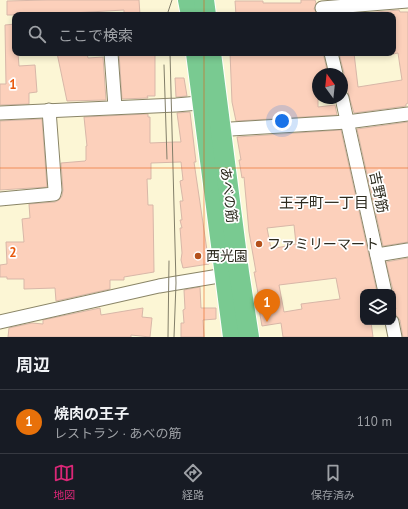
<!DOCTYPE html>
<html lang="ja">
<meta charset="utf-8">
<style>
:root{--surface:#171b24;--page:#242831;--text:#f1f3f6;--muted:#9ea1a6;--line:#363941;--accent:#db2777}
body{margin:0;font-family:"PT Sans","Noto Sans JP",sans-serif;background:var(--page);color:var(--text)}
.controls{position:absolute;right:12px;bottom:12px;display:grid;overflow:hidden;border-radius:8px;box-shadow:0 2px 6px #0003}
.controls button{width:36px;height:36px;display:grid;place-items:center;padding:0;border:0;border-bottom:1px solid var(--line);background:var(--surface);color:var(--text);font:20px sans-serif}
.compass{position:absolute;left:312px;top:68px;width:36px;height:36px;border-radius:50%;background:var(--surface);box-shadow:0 2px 6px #0003;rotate:345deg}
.you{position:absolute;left:282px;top:121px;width:14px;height:14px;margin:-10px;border:3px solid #fff;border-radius:50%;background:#1a73e8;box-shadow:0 0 0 6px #1a73e833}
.badge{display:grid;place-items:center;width:26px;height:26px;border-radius:50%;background:var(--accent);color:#fff;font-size:13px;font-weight:700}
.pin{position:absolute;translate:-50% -33px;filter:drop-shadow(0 1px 2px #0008)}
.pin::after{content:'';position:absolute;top:21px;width:14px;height:12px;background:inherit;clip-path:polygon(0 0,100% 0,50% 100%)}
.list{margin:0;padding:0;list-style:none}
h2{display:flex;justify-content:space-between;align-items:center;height:52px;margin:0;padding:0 16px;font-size:17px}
h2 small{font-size:13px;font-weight:400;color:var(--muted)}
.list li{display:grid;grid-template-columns:26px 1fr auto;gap:12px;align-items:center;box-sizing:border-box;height:64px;padding:0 16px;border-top:1px solid var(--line)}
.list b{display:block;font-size:15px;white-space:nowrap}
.list p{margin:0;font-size:13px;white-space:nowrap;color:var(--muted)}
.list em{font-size:13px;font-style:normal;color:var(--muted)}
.icon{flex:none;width:22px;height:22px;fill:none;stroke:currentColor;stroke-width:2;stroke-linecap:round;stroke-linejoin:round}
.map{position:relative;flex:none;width:408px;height:337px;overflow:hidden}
.search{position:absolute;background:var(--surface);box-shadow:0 2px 6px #0003;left:12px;right:12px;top:12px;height:44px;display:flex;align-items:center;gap:10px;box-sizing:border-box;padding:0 14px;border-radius:8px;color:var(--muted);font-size:15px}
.sheet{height:116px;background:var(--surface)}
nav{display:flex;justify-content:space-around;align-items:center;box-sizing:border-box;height:56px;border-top:1px solid var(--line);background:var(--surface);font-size:11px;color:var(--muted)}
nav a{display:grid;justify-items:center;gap:2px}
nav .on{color:var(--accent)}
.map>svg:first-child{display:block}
</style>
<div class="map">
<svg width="408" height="337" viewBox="0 0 408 337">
<rect width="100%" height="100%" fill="#fcf6d5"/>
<g fill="#fcd0bb" stroke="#d8b7a8" fill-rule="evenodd">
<polygon points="47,0 139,0 140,15 124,15 124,10 72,13 72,15 7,15 7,1"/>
<polygon points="301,0 315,0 316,3 314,9 318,15 236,15 235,1 263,1 263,3 301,3"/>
<polygon points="399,10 400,12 408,12 408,103 406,104 406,106 354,113 346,85 342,86 344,73 339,53 354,53 358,87 402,80 398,53 393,54 393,37 394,37 393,15 353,15 353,14"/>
<polygon points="15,24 15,54 18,53 19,66 35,65 37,92 29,93 29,104 0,105 0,84 6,84 5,25"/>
<polygon points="57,53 87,53 88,58 103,57 106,100 67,101"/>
<polygon points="119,53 155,53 155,96 147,96 148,98 122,99"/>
<polygon points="230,53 323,53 328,74 318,74 318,107 335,105 337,115 236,121 232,102"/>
<polygon points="175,78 184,78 187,96 176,97"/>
<polygon points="190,112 196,162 194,162 209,264 183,268 181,260 182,253 180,228 182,228 180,220 182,220 180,201 183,201 180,181 183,180 181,162 151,163 151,179 147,179 148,205 153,205 154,272 124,277 124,280 110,280 110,289 56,301 55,288 24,289 24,279 7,279 7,277 0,277 0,265 7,264 6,242 24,242 22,219 30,218 29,204 55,202 59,200 62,196 63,190 61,163 85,161 86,160 86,146 87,146 84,117 148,114 148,117 150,117 150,143 175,142 181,142 177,113"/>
<polygon points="42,119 47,187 0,190 0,121"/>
<polygon points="408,122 408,242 383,246 357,129"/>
<path d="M341 130 377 292H363V322H371L373 337H283L281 323 262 326 259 309H261L254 272H256L249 232 244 177 242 178 239 160H241L237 137ZM294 225 296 244 271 249 267 228ZM336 278 340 299 301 304 302 309 284 312 279 285Z"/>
<polygon points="408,258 408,337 403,337 400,320 396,315 395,310 396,309 393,299 393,290 386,262"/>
<polygon points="200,287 201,308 216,308 216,319 203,320 204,337 181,337 181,323 184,323 183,310 185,309 184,290"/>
<polygon points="100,308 101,315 143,308 142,317 152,318 150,337 131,335 131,337 8,337 9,328 32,323 43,324 43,320"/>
</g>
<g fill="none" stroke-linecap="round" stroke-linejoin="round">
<g stroke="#8a8567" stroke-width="15">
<g id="minor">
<polyline points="322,8 408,1"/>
<polyline points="111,53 115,107"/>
<polyline points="331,53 336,74"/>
<polyline points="342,98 385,292"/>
<polyline points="0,113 176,105 210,102"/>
<polyline points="214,131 231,129 347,122 408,114"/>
<polyline points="0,199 54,194 55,190 49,110"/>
<polyline points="377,255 408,250"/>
<polyline points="0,322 159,286 231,274"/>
<polyline points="392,322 395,337"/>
</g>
</g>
<g stroke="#fff" stroke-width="22">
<g id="primary">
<polyline points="188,0 191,15"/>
<polyline points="204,0 206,15"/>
<polyline points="196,53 233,337"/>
<polyline points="211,53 239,272 249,337"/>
</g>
</g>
<use href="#minor" stroke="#fff" stroke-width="13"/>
<use href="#primary" stroke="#79ca91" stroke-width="20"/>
<g stroke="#827e69" stroke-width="1">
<polyline points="167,15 172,0"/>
<polyline points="170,53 176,283 174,337"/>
<polyline points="164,65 167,159"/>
<polyline points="168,337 169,261"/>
</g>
</g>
<path fill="none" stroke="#e8590c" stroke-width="1" stroke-opacity="0.55" d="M204 0V15M204 53V337M0 168H408"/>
<g fill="#b4501b" stroke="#fff" stroke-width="1.5">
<circle cx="259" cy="244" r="4"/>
<circle cx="198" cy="256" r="4"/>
</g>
<g text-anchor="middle" stroke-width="3.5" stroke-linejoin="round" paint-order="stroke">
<g font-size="14" fill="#2c2a1e" stroke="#fff">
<text transform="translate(379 192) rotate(78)" y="5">吉野筋</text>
<text transform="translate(229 195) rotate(83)" y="5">あべの筋</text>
</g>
<g font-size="14" fill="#2c2a1e" stroke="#fff" text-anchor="start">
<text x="267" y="249">ファミリーマート</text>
<text x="206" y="261">西光園</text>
</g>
<g font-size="15" fill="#2c2a1e" stroke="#fff">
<text x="324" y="208">王子町一丁目</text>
</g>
</g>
<g font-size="13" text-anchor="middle" font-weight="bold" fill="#e8590c" stroke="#fff" stroke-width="3.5" stroke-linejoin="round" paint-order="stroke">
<text x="13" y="89">1</text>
<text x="13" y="257">2</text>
</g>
</svg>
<div class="controls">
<button><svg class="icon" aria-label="layers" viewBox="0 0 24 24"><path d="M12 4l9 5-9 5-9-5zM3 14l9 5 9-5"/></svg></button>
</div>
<svg class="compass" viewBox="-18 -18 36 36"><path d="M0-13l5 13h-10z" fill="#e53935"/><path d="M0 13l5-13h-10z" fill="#9ea1a6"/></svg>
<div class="you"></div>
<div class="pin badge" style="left:267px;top:322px;background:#e8710a">1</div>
<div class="search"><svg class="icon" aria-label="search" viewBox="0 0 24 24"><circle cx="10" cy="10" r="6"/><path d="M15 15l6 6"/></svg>ここで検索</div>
</div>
<section class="sheet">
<h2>周辺<small></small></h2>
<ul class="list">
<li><span class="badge" style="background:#e8710a">1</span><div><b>焼肉の王子</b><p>レストラン · あべの筋</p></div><em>110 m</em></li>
</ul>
</section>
<nav>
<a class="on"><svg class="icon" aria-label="map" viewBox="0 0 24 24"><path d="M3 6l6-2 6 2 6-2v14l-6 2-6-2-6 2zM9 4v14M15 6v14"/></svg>地図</a>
<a><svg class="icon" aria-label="directions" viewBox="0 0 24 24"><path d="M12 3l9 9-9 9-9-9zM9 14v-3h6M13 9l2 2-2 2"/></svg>経路</a>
<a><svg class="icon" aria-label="saved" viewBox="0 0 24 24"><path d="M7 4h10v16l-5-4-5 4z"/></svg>保存済み</a>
</nav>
